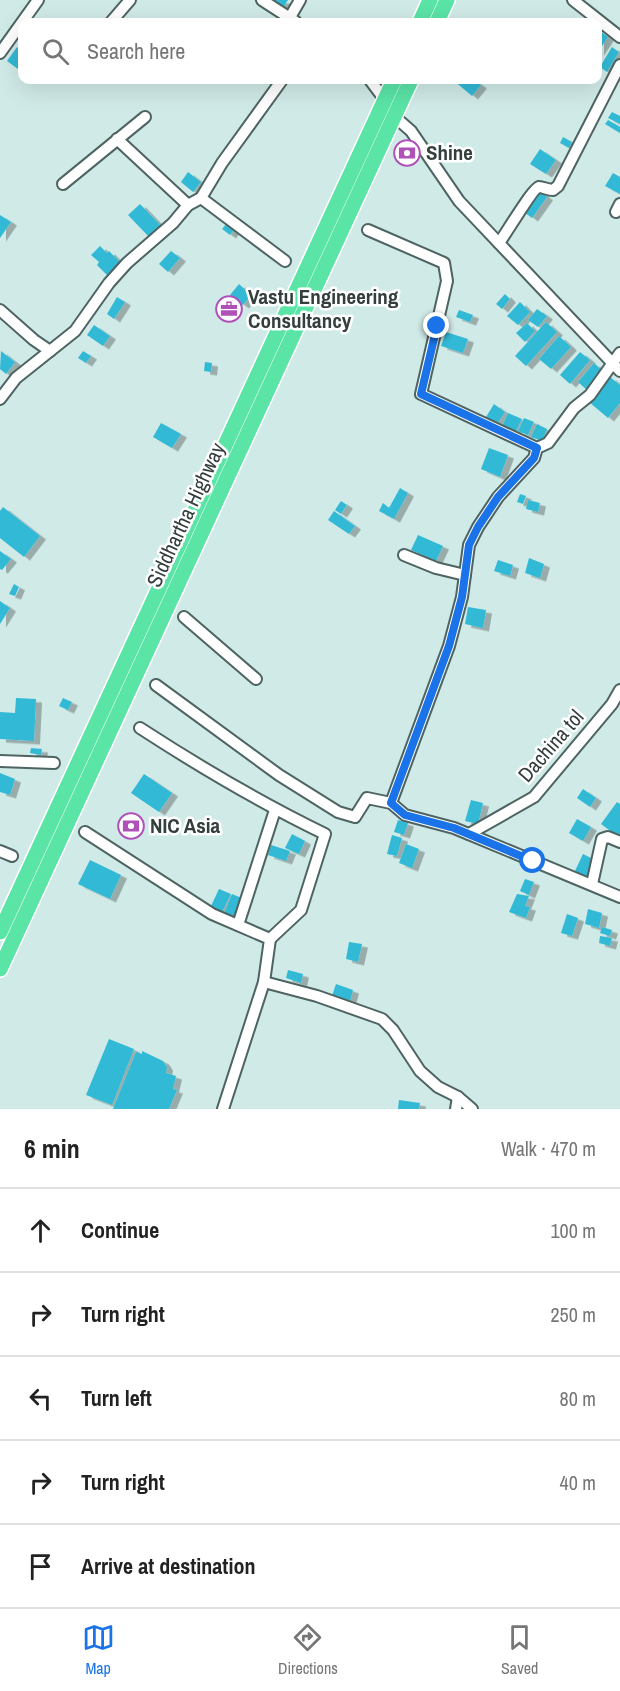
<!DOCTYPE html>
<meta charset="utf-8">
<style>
:root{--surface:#fff;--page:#f2f2f2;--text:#222;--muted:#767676;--line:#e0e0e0;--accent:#1a73e8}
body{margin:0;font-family:"Archivo Narrow",sans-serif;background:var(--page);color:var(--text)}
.stop{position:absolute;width:18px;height:18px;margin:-14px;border:4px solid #1a73e8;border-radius:50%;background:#fff}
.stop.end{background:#1a73e8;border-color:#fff;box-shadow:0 2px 6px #0008}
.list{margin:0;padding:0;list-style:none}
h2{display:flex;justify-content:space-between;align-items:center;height:78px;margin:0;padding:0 24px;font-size:26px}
h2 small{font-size:20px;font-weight:400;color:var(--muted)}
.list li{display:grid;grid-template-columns:39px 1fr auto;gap:18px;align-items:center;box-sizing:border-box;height:84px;padding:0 24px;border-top:2px solid var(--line)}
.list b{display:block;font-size:22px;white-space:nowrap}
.list em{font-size:20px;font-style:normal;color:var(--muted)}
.icon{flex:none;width:33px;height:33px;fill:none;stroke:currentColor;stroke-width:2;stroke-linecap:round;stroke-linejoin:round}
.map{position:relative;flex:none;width:620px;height:1109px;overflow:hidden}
.search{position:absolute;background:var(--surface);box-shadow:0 6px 24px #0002;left:18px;right:18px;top:18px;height:66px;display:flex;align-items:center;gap:15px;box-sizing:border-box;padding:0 21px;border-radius:12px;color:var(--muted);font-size:22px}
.sheet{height:498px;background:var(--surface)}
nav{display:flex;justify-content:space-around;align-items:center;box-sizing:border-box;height:84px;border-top:2px solid var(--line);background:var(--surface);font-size:16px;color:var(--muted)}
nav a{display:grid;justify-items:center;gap:3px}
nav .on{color:var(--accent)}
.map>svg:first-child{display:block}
</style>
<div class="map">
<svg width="620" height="1109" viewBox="0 0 620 1109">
<defs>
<filter id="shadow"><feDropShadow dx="6" dy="3.5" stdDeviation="0" flood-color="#0004"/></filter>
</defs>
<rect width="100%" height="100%" fill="#d0eae7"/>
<g fill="#32b9d5" filter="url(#shadow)">
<polygon points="272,0 288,0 283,8"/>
<polygon points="600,31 608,37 598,52 598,34"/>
<polygon points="17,47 22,51 22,72 7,61"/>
<polygon points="612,47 619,52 607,72 600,67"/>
<polygon points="453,80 474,80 481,85 472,96"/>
<polygon points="612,112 620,116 620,124 608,118"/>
<polygon points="608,120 620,127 620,133 605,124"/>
<polygon points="563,137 572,142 569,148 560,143"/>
<polygon points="540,149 556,160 546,174 530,164"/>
<polygon points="188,172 201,182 193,192 181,182"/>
<polygon points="613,173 620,177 620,194 605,186"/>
<polygon points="540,191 547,197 532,218 524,212"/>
<polygon points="140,204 161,226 149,237 128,215"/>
<polygon points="0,215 11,222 0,238"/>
<polygon points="228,222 235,228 230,235 222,229"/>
<polygon points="100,246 107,253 109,251 121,263 108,276 97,265 99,262 91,255"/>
<polygon points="171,251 180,258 168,272 159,264"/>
<polygon points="239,284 251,295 243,305 230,295"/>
<polygon points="505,294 510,299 502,309 496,304"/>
<polygon points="117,297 125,302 114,319 107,314"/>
<polygon points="520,302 530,312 518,325 507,316"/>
<polygon points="537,309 547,316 538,327 528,320"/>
<polygon points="459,310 473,315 470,322 456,317"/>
<polygon points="546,322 557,332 526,366 515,356"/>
<polygon points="527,323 535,331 525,342 516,333"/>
<polygon points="94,325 110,336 103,346 87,335"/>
<polygon points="446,332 468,339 463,353 441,346"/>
<polygon points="559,336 571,347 551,369 539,359"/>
<polygon points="1,351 15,362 6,374 0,369"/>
<polygon points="83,351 91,356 86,363 78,358"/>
<polygon points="580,352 590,360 570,384 560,375"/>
<polygon points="205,362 212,363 211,372 204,371"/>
<polygon points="594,363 604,372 588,391 578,382"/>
<polygon points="610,377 620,385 620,403 608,418 589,402"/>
<polygon points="494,404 505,412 497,424 486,417"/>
<polygon points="508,413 522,419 514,435 501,429"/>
<polygon points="524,418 534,422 528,435 518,431"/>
<polygon points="161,423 181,434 172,448 153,437"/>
<polygon points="537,424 547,429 542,441 531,437"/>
<polygon points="489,448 508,455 500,477 481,469"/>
<polygon points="400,488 408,493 394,519 379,511 383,503 389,508"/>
<polygon points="520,494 526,496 523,504 517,502"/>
<polygon points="528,500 540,503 538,512 526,509"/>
<polygon points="341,501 347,505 341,514 335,510"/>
<polygon points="3,507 40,536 24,557 0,538 0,511"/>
<polygon points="334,511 355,526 349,534 328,520"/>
<polygon points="418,535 443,546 436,561 411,550"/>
<polygon points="0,551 11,559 2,570 0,569"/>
<polygon points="529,558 544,564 540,578 525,573"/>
<polygon points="498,560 513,565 510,576 494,571"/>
<polygon points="14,584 19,587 15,596 9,594"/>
<polygon points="0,601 10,608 0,624"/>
<polygon points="468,607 486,610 483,628 465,624"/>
<polygon points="16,698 36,699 34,741 0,739 0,712 15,713"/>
<polygon points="63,698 72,702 68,710 59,706"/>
<polygon points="31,748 42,749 41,755 30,753"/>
<polygon points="0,773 15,779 10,795 0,792"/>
<polygon points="144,774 172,793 159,812 131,793"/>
<polygon points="583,789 596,798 590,807 577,798"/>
<polygon points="471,800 483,803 478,824 465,821"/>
<polygon points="617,802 620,804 620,838 601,824"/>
<polygon points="577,819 591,827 583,841 569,833"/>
<polygon points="398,820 408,823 404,835 394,832"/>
<polygon points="292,834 305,841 299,854 285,848"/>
<polygon points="392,835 402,838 397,856 387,854"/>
<polygon points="406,844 419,849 412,868 399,863"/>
<polygon points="271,845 290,851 286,861 268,855"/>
<polygon points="583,854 595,860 585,879 574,873"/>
<polygon points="90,860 121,875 110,899 78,884"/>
<polygon points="525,879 534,882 529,895 520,891"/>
<polygon points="219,889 231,894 222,912 211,906"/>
<polygon points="232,894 244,899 235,919 224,914"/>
<polygon points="517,894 529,896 525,906 530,907 526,918 509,912"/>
<polygon points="588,909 602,913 599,928 585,924"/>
<polygon points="567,914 578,918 572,936 561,933"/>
<polygon points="602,927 612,930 610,936 600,933"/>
<polygon points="600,936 612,938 610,946 599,943"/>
<polygon points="349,942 362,944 358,962 346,959"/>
<polygon points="288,970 303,974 301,983 286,978"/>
<polygon points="336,984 353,990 350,1001 332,996"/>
<polygon points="109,1039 134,1049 112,1105 86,1095"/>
<polygon points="142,1051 163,1061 167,1067 166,1073 176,1076 173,1089 177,1090 169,1109 113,1109 136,1052 142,1054"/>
<polygon points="399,1100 420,1103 419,1109 398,1109"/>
</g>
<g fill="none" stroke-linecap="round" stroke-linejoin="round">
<g stroke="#4e6462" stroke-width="14">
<g id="minor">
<polyline points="262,0 296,22"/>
<polyline points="573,0 620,37"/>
<polyline points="289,19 300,0"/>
<polyline points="111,22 130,0"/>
<polyline points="0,53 38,0"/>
<polyline points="370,80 385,100 395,117 411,131 459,201 620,371"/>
<polyline points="117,139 188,205"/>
<polyline points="63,184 145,117"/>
<polyline points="201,198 285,261"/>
<polyline points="616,212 620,204"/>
<polyline points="368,230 444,263 447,281 421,394 537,448"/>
<path d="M499 243C505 235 533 188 539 187 543 187 548 190 553 190L558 186 620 65"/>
<polyline points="0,310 34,340 50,351"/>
<polyline points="0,399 16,378 75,331 109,283 127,263 173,223 188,205 201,198 222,163 282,80"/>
<polyline points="404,555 436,568 465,575"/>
<polyline points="184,617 256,679"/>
<polyline points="156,685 279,775 338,812 355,817 367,798 391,803 405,815 454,828 620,897"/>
<path d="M140 728C200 767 261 803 325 834L301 910 270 939"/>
<polyline points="0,761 54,763"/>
<polyline points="391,803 449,646 462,597 469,545 478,527 498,497 534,458 537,448 548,443 574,408 590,395 620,353"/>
<polyline points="85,832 212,914 270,939 264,982 223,1109"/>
<polyline points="469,834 534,797 612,704 620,690"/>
<polyline points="0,851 12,856"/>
<polyline points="592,884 602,839 608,837 620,842"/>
<polyline points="238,925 275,810"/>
<polyline points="264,982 317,996 382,1019 393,1030 420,1071 438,1087 458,1097 472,1109"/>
<polyline points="456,1109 458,1097"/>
</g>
</g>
<g stroke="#fff" stroke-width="18">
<g id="highway">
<polyline points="420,22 430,0"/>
<polyline points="437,22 447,0"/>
<polyline points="0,932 394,80"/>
<polyline points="0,969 411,80"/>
</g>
</g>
<use href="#minor" stroke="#fff" stroke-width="10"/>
<use href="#highway" stroke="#5ae4a6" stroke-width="15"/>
</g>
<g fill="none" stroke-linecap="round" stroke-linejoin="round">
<polyline stroke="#1a73e8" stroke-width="8" points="437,326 421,394 537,448 534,458 498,497 478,527 469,545 462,597 449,646 391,803 405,815 454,828 533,861"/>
</g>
<defs>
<g id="bank-ring" transform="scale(1.35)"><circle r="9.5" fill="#fff" stroke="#b050b9" stroke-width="1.5"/><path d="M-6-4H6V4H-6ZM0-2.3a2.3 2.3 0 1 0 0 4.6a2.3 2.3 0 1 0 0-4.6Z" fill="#b050b9"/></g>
<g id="office-ring" transform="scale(1.35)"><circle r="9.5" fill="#fff" stroke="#b050b9" stroke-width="1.5"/><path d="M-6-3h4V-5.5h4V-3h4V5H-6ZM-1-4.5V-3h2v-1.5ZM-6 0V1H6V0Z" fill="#b050b9"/></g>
</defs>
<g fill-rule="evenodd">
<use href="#bank-ring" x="407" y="153"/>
<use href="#office-ring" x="229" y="309"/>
<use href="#bank-ring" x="131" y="826"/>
</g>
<g text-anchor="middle" stroke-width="5" stroke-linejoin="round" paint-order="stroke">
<g font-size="21" font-weight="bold" fill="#343e3d" stroke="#fff" text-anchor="start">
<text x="426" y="160">Shine</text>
<text x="248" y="304">Vastu Engineering<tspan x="248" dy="24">Consultancy</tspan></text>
<text x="150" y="833">NIC Asia</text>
</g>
<g font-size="21" fill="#343e3d" stroke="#fff">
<text transform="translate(186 515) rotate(-65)" y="7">Siddhartha Highway</text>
<text transform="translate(551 746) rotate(-49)" y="7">Dachina tol</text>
</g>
</g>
</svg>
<div class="stop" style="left:533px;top:861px"></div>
<div class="stop end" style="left:437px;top:326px"></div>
<div class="search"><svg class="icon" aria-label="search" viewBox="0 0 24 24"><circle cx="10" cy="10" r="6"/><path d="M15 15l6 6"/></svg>Search here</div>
</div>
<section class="sheet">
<h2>6 min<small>Walk · 470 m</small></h2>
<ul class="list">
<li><svg class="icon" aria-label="ahead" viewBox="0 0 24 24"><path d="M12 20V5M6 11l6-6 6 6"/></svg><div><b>Continue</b></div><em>100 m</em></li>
<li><svg class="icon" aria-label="right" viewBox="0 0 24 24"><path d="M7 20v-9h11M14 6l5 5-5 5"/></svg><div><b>Turn right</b></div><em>250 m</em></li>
<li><svg class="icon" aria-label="left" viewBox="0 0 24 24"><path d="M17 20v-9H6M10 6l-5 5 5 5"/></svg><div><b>Turn left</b></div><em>80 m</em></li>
<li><svg class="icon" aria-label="right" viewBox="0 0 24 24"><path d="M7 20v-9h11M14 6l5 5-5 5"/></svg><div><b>Turn right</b></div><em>40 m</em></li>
<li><svg class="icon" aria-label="arrive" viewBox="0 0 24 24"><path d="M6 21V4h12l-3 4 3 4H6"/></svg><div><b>Arrive at destination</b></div></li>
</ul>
</section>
<nav>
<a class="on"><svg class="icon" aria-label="map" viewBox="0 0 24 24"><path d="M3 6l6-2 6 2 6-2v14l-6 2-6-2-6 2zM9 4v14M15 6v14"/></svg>Map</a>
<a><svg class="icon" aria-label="directions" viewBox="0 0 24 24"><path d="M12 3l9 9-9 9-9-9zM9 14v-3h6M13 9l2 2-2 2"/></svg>Directions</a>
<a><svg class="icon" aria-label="saved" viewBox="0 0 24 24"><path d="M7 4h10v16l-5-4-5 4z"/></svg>Saved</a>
</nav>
